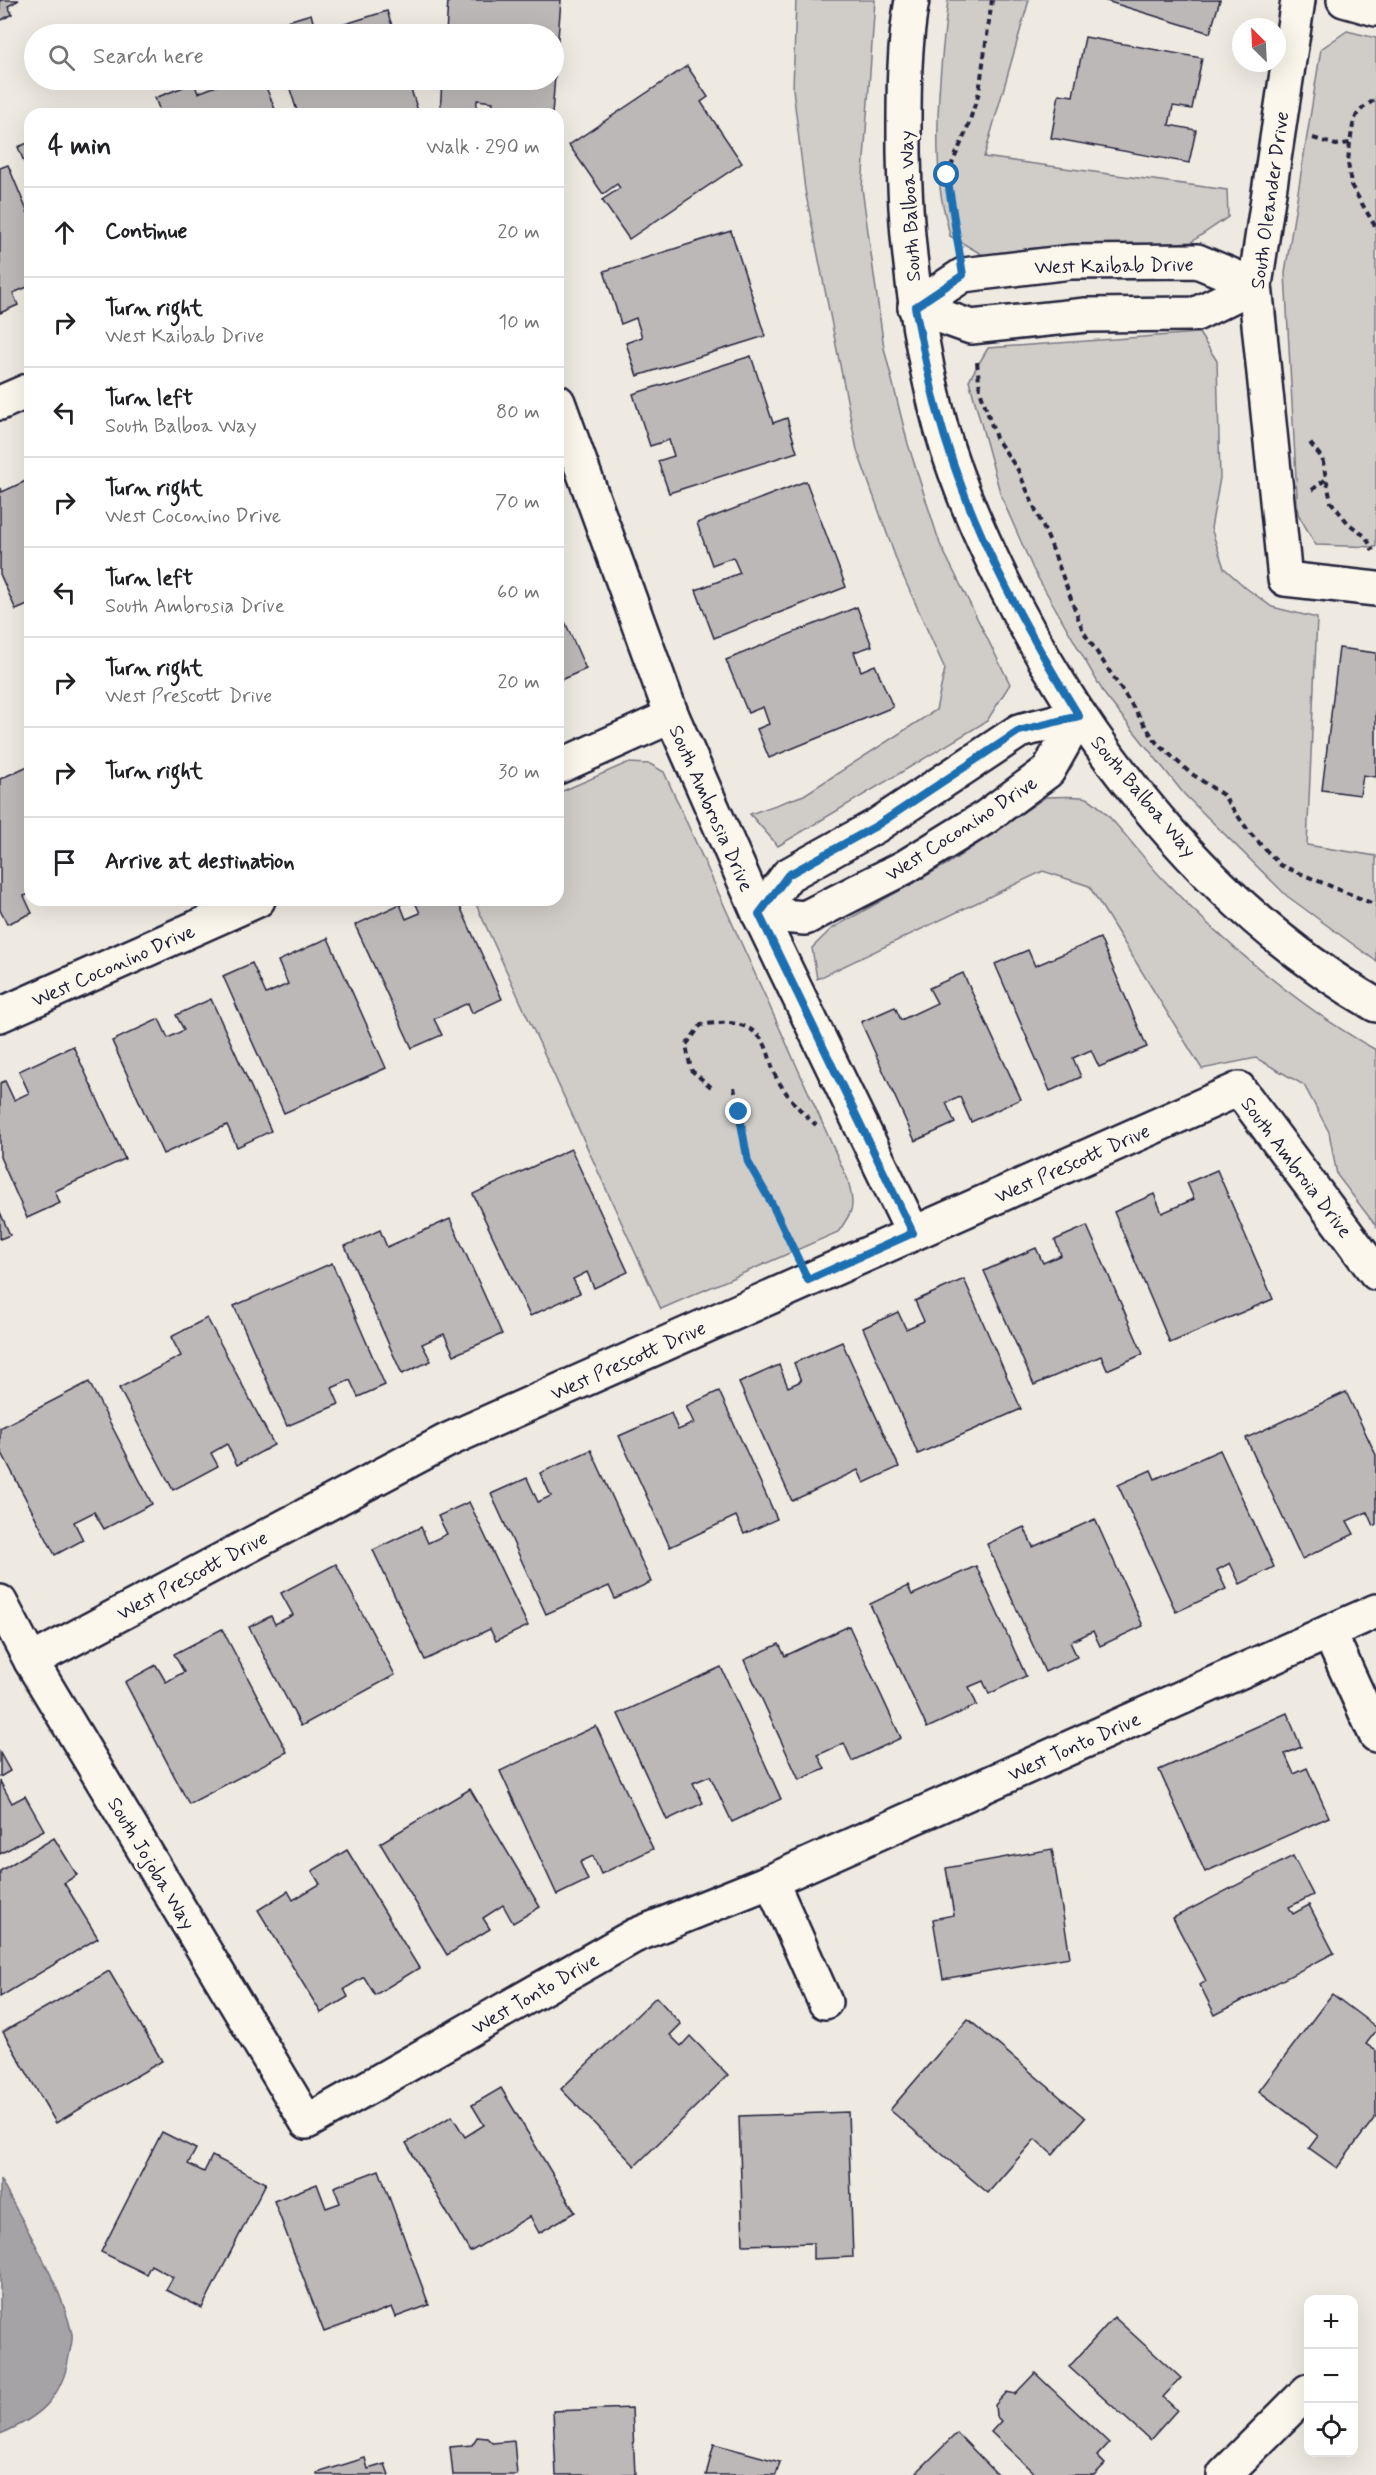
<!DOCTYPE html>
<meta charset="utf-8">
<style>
:root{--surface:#fff;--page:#f6f6f6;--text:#202124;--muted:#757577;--line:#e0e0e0}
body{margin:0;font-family:Mynerve,sans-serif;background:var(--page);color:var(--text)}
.controls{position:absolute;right:18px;bottom:18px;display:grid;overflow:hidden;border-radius:12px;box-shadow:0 6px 24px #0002}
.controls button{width:54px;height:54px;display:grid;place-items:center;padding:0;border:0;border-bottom:2px solid var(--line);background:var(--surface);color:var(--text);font:30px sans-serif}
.compass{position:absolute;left:1232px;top:18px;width:54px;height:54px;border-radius:50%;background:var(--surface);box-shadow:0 6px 24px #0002;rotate:336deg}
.stop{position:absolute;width:18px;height:18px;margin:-14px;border:4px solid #1f6fb2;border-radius:50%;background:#fff}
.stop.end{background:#1f6fb2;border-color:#fff;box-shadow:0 2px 6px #0008}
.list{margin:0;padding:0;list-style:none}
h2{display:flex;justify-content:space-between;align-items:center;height:78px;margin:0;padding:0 24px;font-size:26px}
h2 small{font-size:20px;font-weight:400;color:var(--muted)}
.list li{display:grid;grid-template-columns:39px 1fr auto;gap:18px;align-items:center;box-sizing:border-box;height:90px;padding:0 24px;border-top:2px solid var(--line)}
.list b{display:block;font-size:22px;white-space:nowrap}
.list p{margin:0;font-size:20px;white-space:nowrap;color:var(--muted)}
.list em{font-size:20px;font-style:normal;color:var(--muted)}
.icon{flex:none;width:33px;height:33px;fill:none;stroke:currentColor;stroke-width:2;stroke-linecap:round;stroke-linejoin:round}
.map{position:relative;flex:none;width:1376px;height:2475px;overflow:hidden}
.search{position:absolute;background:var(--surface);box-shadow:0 6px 24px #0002;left:24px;top:24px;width:540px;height:66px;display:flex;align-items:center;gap:15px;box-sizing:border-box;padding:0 21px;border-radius:33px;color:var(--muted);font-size:22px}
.panel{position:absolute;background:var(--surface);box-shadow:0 6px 24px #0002;left:24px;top:108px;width:540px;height:798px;border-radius:18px}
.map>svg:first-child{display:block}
</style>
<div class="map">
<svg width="1376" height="2475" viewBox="0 0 1376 2475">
<rect width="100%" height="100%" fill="#eeeae2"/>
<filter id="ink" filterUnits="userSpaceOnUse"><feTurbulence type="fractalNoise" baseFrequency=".0167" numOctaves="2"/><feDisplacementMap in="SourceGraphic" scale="12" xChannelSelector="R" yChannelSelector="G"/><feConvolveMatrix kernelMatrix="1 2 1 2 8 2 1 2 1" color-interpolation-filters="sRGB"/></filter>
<g filter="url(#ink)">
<g fill="#d0cdc9" stroke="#797882" stroke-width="1.5">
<polygon points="796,0 875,0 862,188 884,348 908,444 940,544 1010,684 987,721 778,846 750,814 804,795 936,710 945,669 899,567 857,450 805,190 793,89"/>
<path d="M948 0H1029L984 157 1227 190 1228 217 1191 242 983 255 950 236C947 220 941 203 940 186 934 124 941 61 948 0Z"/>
<polygon points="1347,31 1376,38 1376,547 1316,545 1298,514 1285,273 1321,49"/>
<polygon points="1199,333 1217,361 1220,478 1211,528 1224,568 1246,588 1272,607 1317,618 1307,845 1376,856 1376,961 1287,896 1184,794 1105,695 1033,569 1001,496 969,380 988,348"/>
<path d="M627 763 650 764 664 772 848 1180C854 1207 855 1209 838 1232L661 1309 474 900H558V793Z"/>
<path d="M1046 797C1055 797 1079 795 1087 798 1106 807 1145 861 1162 878 1219 939 1303 1010 1376 1050V1226L1337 1175 1329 1132 1304 1085 1256 1058 1202 1069 1089 886 1043 871 817 979 812 948 831 929 949 863Z"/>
</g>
<path fill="#a6a3a7" stroke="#716f7c" stroke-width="1.5" d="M0 2179C25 2227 60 2281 72 2334 73 2341 70 2349 69 2356 62 2399 39 2418 0 2434Z"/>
<g fill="#bcb8b8" stroke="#22223b" stroke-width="1.5">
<polygon points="0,0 19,0 8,6 12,14 0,21"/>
<polygon points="448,0 561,0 552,114 492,114 493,102 477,100 476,114 440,114 442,80 554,80 554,34 446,34"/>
<polygon points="1103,0 1220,0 1210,33"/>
<polygon points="387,11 395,34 273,34 271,26 311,14 316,33"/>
<polygon points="1085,37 1202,58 1192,109 1173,106 1169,125 1196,130 1189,163 1051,138 1059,94 1073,96"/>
<polygon points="687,66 708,97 701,102 742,163 629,239 602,200 620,188 617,184 603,194 569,145"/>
<polygon points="232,80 263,80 277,114 161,114 155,98 194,83 198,93"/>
<polygon points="287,80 408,80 419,114 298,114"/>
<polygon points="30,142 30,177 18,147"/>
<polygon points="8,165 30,218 30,286 13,293 18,305 0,313 0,168"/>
<polygon points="731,231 765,336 637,376 626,343 642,337 636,318 621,324 604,271"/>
<polygon points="751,356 773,423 787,418 797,452 669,493 658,461 674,456 669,440 650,446 633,394"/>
<polygon points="30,479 30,604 16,610 0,574 0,488 2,492"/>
<polygon points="806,481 846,587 714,638 696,590 740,573 733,557 712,565 697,523"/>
<polygon points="558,606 586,669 558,681"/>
<polygon points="857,607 872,646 854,652 861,671 875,665 893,707 769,758 757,729 769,724 763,707 748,713 726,660"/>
<polygon points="1339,648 1376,653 1376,777 1363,775 1360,795 1322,790"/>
<polygon points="30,765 30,894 24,896 32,913 7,924 0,910 0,779"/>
<polygon points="419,900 457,900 502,999 472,1013 468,1003 434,1019 442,1035 412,1048 355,925 400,904 406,919 420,913 415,902"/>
<polygon points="328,938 386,1068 284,1113 223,976 252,963 266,994 288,984 278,961"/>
<polygon points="1100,938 1147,1047 1099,1067 1091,1050 1073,1058 1081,1077 1050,1091 995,964 1028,950 1035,966"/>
<polygon points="963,973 1021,1099 971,1122 960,1097 946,1103 955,1123 915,1141 861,1022 895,1007 901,1020 937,1003 929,988"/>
<polygon points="211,999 271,1131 237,1147 227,1125 163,1154 112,1041 159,1019 168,1038 184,1030 176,1015"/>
<polygon points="73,1046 125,1159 55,1191 60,1203 27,1218 0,1157 0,1083 5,1081 14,1100 29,1093 19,1071"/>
<polygon points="571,1149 628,1272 594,1288 587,1272 573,1279 580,1293 530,1316 473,1194"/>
<polygon points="1217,1170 1273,1299 1170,1343 1114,1212 1154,1194 1162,1213 1194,1199 1187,1183"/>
<polygon points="0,1212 10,1235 0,1239"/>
<polygon points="450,1219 502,1334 454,1355 444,1334 422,1344 431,1361 402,1374 345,1246 380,1230 387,1247"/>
<polygon points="1087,1226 1143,1354 1107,1370 1101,1356 1034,1385 984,1271 1036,1248 1043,1263 1061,1255 1055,1240"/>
<polygon points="332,1263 385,1385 358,1397 350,1380 332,1388 339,1404 287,1426 234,1306"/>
<polygon points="964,1279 1021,1409 918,1454 863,1328 898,1312 906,1329 924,1321 915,1301"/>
<polygon points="207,1318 274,1445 237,1465 227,1444 211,1453 218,1466 173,1490 119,1388 181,1356 171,1337"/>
<polygon points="842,1342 899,1467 864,1483 858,1470 792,1501 739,1383 779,1365 788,1387 801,1381 794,1363"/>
<polygon points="89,1382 152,1504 104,1529 94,1512 74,1522 83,1540 55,1555 0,1449 0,1428"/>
<polygon points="719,1391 777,1519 744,1534 736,1516 670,1547 619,1436 671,1413 678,1430 694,1423 686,1406"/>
<polygon points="1346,1392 1376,1455 1376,1524 1373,1526 1367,1512 1347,1521 1354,1534 1302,1559 1246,1438"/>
<polygon points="591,1450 651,1582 615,1599 609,1586 546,1614 491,1494 527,1478 538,1502 551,1496 540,1473"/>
<polygon points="1220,1450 1274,1567 1240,1584 1230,1563 1217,1570 1226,1589 1176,1612 1118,1485 1151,1470 1155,1479"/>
<polygon points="469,1502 528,1626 496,1641 490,1629 425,1660 373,1550 421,1527 428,1543 447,1534 438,1516"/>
<polygon points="1095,1519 1143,1626 1100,1646 1093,1631 1070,1642 1077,1657 1045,1672 987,1544 1024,1527 1033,1547"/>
<polygon points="336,1564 395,1675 301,1726 249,1627 271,1616 275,1624 293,1615 281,1593"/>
<polygon points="976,1566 1026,1676 989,1694 983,1681 969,1687 977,1705 927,1728 870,1604 908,1586 912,1595"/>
<polygon points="849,1626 901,1738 852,1761 844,1743 818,1755 825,1769 799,1780 744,1660 779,1644 785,1656"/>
<polygon points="222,1629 287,1752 189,1804 125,1682 156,1665 166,1682 184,1672 174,1654"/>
<polygon points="721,1667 781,1799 732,1822 710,1776 693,1783 703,1803 667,1820 618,1714"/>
<polygon points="1287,1713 1301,1747 1285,1754 1294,1774 1307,1768 1329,1817 1205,1872 1159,1770"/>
<polygon points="596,1726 653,1849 601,1874 593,1856 580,1862 588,1880 557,1895 500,1771"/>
<polygon points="0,1753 10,1771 0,1777"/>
<polygon points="0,1781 12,1803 25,1796 44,1830 0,1854"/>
<polygon points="470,1789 540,1907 513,1923 503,1905 483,1918 490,1929 447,1955 380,1843"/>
<polygon points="54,1838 77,1875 64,1883 98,1938 0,1997 0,1871"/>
<polygon points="1052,1849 1070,1957 943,1979 933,1919 954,1915 946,1868"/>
<polygon points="347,1850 419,1968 375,1995 364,1977 344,1989 348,1997 321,2013 258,1910 288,1891 293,1900 320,1884 312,1871"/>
<polygon points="1293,1856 1313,1895 1289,1907 1293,1914 1309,1905 1334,1953 1215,2015 1200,1985 1206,1981 1173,1918"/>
<polygon points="109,1971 162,2061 56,2123 3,2032"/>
<polygon points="1332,1994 1376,2027 1376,2031 1366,2044 1376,2051 1376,2116 1337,2168 1309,2148 1318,2136 1259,2091"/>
<polygon points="656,1997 681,2024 670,2035 681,2046 690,2036 728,2075 635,2166 561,2089"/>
<polygon points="968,2019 1085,2118 1053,2155 1035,2139 988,2193 890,2110"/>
<polygon points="501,2088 575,2212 539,2233 530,2216 470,2252 406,2143 452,2116 465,2137 484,2125 472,2105"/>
<polygon points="848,2112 853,2257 813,2259 813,2243 743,2245 739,2116"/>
<polygon points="162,2132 196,2149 188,2164 204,2172 212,2156 266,2183 202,2308 166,2290 173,2277 151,2265 146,2274 101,2252"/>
<polygon points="379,2170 429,2305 396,2317 392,2307 324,2332 274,2201 317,2184 326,2208 340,2203 334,2187"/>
<polygon points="1114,2317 1181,2378 1163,2397 1177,2410 1150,2440 1069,2367"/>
<polygon points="1035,2373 1109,2443 1097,2456 1105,2464 1094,2475 1036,2475 991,2432 1001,2421 996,2416 995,2405 1007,2392 1015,2394"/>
<polygon points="632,2408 635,2475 556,2475 553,2411"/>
<polygon points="957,2433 998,2475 914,2475"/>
<polygon points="477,2437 487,2438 492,2443 514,2441 517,2475 453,2475 450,2447 472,2445"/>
<polygon points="714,2444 780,2462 776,2475 706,2475"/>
<polygon points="365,2458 368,2469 385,2464 389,2475 317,2475 317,2473"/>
</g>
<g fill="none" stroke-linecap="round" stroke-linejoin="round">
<g stroke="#22223b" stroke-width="38">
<g id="minor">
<path d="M912 0C903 50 904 102 904 152 905 239 916 325 936 408 950 467 975 524 1001 578 1083 746 1213 911 1376 1005"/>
<polyline points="1298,0 1255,285 1285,579 1376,589"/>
<polyline points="1344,0 1376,9"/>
<polyline points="915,307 963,275 1071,262 1197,261 1255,285"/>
<polyline points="915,307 971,327 1086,315 1196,314 1255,285"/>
<polyline points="558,402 672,716 759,914 913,1233"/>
<polyline points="0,403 30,390"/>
<polyline points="558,767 672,716"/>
<polyline points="759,914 805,918 905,867 986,817 1048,771 1079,716"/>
<polyline points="759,914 788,875 876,826 1019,731 1079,716"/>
<polyline points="0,1015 258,900"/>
<polyline points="0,1602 31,1661 307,2122 634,1936 771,1881 1376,1611"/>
<polyline points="1329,1632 1376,1735"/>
<polyline points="31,1661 448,1440 1239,1089 1376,1273"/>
<polyline points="771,1881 825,2002"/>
<polyline points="1224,2475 1308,2391"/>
</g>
</g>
<g stroke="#22223b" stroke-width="4" stroke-dasharray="6 4.5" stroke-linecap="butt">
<path d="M1313 138 1336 145 1350 143C1354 118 1353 113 1376 99"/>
<polyline points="1350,143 1348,162 1351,185 1375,226"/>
<polyline points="957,239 947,175 966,132 979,92 992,0"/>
<polyline points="977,362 980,390 996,438 1018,470 1051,545 1083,631 1156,742 1189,772 1223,795 1250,833 1280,865 1376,905"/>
<polyline points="1310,443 1322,458 1331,502 1348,523 1366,537 1373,551"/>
<polyline points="1312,490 1326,479"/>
<path d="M711 1087 691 1070 686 1045 701 1025C724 1021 750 1020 764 1043 770 1054 771 1068 777 1079 788 1097 800 1111 816 1125"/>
<polyline points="734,1087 748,1162 772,1204 792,1247"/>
</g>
<use href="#minor" stroke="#fbf7ec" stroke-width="33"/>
</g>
</g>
<g fill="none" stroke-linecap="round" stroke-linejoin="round" filter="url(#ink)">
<path stroke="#1f6fb2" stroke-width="8" d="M739 1112 748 1162 772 1204 808 1280 913 1233 759 914 788 875 876 826 1019 731 1079 716C1020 620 966 520 937 410 928 377 922 341 915 307L963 275 947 175"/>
</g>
<g text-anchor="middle" stroke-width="6" stroke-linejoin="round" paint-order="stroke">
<g font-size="20" fill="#22223b" stroke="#fbf7ec">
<text transform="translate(1269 200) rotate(-82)" y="7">South Oleander Drive</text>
<text transform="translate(909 206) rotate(-93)" y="7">South Balboa Way</text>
<text transform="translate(1114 265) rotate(-1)" y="7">West Kaibab Drive</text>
<text transform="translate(1144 796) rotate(50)" y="7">South Balboa Way</text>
<text transform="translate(712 808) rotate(66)" y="7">South Ambrosia Drive</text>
<text transform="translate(961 828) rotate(-33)" y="7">West Coconino Drive</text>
<text transform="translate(113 965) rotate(-24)" y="7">West Coconino Drive</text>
<text transform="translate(1072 1163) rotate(-24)" y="7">West Prescott Drive</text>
<text transform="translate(1297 1167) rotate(53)" y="7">South Ambroia Drive</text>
<text transform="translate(628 1360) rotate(-24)" y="7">West Prescott Drive</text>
<text transform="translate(192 1575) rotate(-28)" y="7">West Prescott Drive</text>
<text transform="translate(1074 1746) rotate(-24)" y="7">West Tonto Drive</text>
<text transform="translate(152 1863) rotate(59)" y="7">South Jojoba Way</text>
<text transform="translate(535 1993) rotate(-30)" y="7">West Tonto Drive</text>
</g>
</g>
</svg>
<div class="controls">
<button>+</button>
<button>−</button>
<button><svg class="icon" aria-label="locate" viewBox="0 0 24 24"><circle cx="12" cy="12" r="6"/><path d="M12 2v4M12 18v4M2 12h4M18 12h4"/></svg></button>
</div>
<svg class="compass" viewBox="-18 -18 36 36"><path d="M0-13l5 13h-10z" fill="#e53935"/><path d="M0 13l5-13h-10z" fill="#757577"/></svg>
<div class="stop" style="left:947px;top:175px"></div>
<div class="stop end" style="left:739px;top:1112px"></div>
<div class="search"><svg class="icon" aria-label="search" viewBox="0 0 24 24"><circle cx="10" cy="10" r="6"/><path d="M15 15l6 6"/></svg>Search here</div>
<section class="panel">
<h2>4 min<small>Walk · 290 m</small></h2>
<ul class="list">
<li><svg class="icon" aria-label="ahead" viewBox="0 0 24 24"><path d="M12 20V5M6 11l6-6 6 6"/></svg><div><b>Continue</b></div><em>20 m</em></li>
<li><svg class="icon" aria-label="right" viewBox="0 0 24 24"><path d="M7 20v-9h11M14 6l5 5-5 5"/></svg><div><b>Turn right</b><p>West Kaibab Drive</p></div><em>10 m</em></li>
<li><svg class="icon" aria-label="left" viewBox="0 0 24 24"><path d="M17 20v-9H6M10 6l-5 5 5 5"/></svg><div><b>Turn left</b><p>South Balboa Way</p></div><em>80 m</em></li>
<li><svg class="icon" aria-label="right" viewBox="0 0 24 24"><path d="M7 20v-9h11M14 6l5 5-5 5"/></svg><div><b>Turn right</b><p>West Coconino Drive</p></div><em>70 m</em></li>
<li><svg class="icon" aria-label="left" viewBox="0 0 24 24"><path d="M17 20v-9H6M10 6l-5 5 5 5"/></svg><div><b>Turn left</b><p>South Ambrosia Drive</p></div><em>60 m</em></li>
<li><svg class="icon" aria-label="right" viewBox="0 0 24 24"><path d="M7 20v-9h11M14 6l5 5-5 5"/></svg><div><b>Turn right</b><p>West Prescott Drive</p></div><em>20 m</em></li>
<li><svg class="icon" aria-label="right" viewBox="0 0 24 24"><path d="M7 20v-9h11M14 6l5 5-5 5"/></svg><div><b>Turn right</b></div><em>30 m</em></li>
<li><svg class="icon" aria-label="arrive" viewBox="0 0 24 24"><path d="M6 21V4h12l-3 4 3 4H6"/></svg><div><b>Arrive at destination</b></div></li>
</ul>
</section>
</div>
